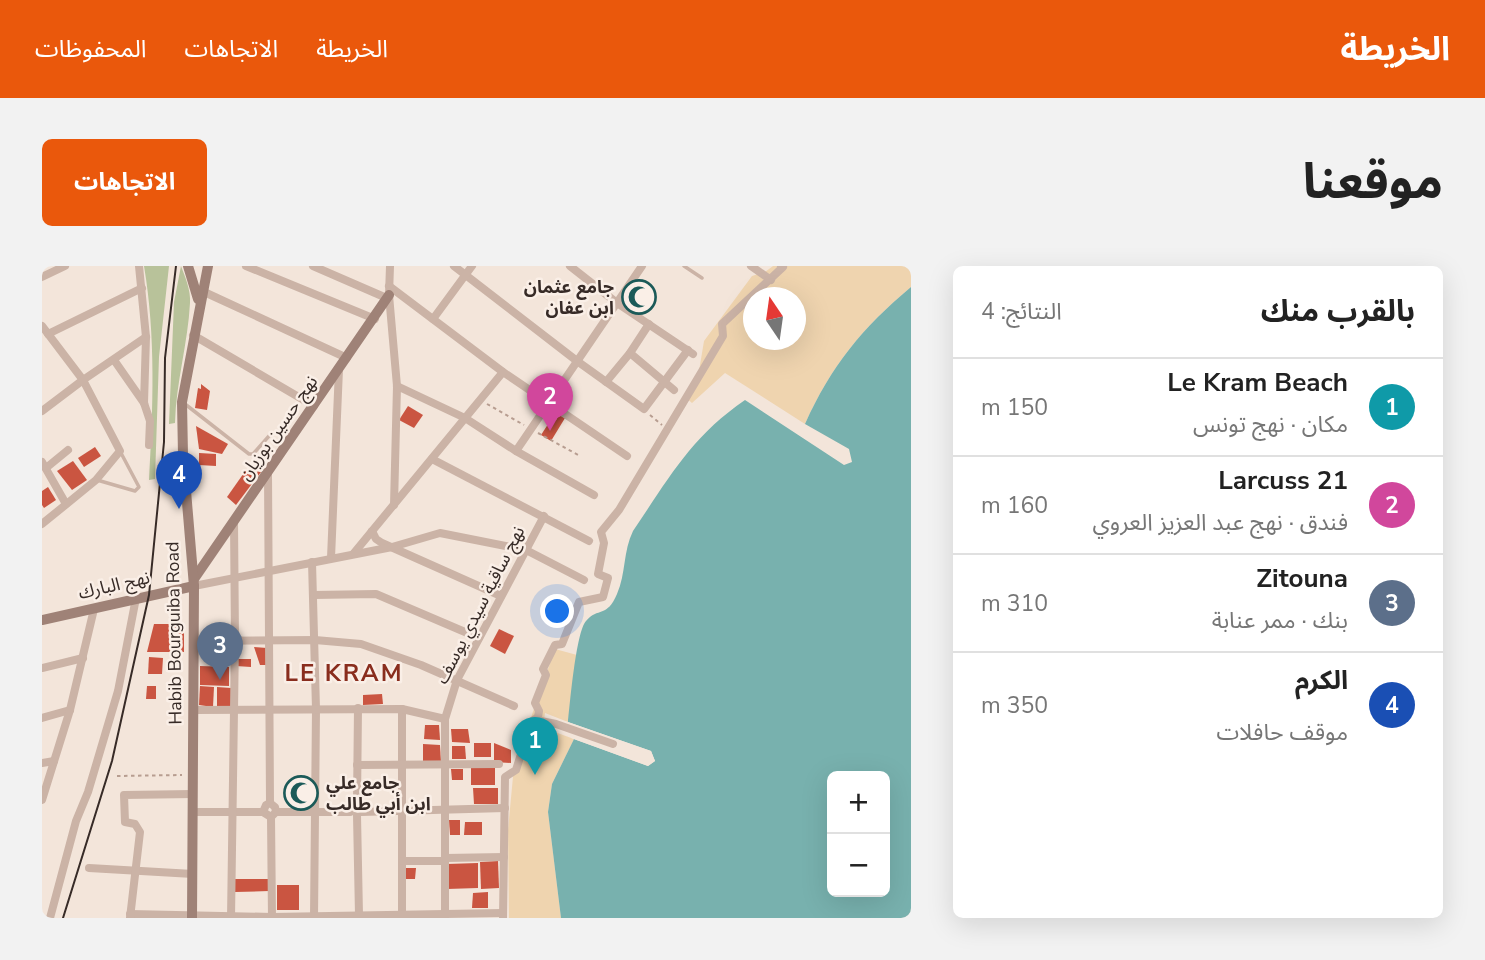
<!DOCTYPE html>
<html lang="ar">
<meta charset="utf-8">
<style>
:root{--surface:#fff;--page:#f2f2f2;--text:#222;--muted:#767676;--line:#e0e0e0;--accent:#ea580c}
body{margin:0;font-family:"Nunito Sans","Noto Sans Arabic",sans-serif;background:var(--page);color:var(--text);direction:rtl}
.controls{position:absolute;right:21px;bottom:21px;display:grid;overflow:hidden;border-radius:10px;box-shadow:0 7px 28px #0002}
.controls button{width:63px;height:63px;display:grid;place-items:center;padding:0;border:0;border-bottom:2px solid var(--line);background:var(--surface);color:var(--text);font:35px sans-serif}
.compass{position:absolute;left:701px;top:21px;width:63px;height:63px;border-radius:50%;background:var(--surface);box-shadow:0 7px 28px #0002;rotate:347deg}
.you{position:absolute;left:516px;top:346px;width:24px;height:24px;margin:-18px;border:5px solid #fff;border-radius:50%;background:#1a73e8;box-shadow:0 0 0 10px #1a73e833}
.badge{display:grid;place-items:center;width:46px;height:46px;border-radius:50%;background:var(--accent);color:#fff;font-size:23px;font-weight:700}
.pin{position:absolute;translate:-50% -58px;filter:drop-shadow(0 2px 4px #0008)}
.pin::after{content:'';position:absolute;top:37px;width:24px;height:21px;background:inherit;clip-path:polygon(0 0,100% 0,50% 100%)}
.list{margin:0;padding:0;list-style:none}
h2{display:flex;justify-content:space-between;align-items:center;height:91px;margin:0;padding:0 28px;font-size:30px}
h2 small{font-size:23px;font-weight:400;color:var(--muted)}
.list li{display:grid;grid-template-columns:46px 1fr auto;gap:21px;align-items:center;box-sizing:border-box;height:98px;padding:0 28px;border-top:2px solid var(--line)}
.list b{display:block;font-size:26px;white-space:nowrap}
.list p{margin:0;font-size:23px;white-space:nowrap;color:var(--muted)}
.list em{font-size:23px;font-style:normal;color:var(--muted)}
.map{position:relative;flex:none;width:869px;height:652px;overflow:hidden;direction:ltr;border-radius:10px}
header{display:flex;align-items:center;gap:42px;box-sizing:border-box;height:98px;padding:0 35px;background:var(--accent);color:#fff}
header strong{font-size:33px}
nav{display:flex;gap:38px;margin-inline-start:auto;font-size:24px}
.intro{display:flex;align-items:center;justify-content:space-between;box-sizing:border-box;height:168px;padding:0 42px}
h1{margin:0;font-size:49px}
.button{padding:18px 32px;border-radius:10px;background:var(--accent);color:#fff;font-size:24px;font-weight:700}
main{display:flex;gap:42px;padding:0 42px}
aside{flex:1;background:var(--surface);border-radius:10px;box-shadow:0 7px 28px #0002}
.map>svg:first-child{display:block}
</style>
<header>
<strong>الخريطة</strong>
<nav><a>الخريطة</a><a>الاتجاهات</a><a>المحفوظات</a></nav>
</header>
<div class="intro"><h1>موقعنا</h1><a class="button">الاتجاهات</a></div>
<main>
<aside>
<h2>بالقرب منك<small>النتائج: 4</small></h2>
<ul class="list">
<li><span class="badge" style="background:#0f9aa8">1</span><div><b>Le Kram Beach</b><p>مكان · نهج تونس</p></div><em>150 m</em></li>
<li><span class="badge" style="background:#d1479c">2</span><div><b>Larcuss 21</b><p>فندق · نهج عبد العزيز العروي</p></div><em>160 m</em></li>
<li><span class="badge" style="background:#5c6f8a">3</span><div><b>Zitouna</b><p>بنك · ممر عنابة</p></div><em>310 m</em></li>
<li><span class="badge" style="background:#1a4fb4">4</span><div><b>الكرم</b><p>موقف حافلات</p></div><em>350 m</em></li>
</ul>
</aside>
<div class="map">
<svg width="869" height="652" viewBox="0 0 869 652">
<rect width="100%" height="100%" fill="#f3e5da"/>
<g fill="#b8c29a">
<path d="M102 0H127L117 91 113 213 107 214C111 143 114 70 102 0Z"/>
<path d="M139 0C143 11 149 24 148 37 146 77 134 116 133 157L127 158 132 36Z"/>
</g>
<g fill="#efd4af" fill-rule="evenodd">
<path d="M731 0H869V21C820 62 789 100 763 158L683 107 650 137 642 130 657 105 662 75 710 10 723 6ZM712 32H754V74H712Z"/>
<polygon points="513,383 535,389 526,456 503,447 502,454 510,465 532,473 510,518 506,546 519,652 467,652 466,564 472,500"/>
</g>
<path fill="#78b1ae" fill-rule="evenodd" d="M869 21V652H519L506 546 510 518 532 473 606 500 613 495 609 485 526 456C528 438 534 366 544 355 556 341 565 352 575 328 584 308 581 285 591 265 627 212 649 171 703 134L802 199 810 196 807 183 763 158C789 100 820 62 869 21ZM790 510H843V626H790Z"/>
<polygon fill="#f3e5da" points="523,455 609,485 613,495 606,500 529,472 533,469 606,496 609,494 606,488 525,459"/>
<g fill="#ca5541">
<polygon points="159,118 168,125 165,144 153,142 156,122 159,123"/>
<polygon points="366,140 381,149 372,162 357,154"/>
<polygon points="517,149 523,152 509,175 499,169 510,152 514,154"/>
<polygon points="154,160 186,178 180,188 157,183"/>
<polygon points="53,181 59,190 42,201 36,192"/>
<polygon points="157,187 174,188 174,200 157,199"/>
<polygon points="31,195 45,214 30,224 15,205"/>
<polygon points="204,204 219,206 194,239 185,231"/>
<polygon points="6,221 14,234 2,242 0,239 0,225"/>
<polygon points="112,358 142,358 142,386 105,386"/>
<polygon points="457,363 472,370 463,388 448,380"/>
<polygon points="212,381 225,382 225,399 218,399"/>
<polygon points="107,391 121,392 120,408 106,408"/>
<polygon points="195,393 209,393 209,401 194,400"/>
<polygon points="158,400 187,401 187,420 158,419"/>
<polygon points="105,420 114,420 114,433 104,433"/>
<polygon points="158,420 172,421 171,441 157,439"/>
<polygon points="175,421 189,422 189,440 175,440"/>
<polygon points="340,428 341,438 321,439 321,429"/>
<polygon points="383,459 397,459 398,474 382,473"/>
<polygon points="409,463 426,463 428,477 410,476"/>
<rect x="432" y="477" width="17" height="14"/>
<polygon points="452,477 469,484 469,497 452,496"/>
<polygon points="381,478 398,479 399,496 381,496"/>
<polygon points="410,480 423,480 424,493 410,493"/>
<rect x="429" y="502" width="24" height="17"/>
<polygon points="409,503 421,503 421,514 410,514"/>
<polygon points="255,514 272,524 262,540 245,530"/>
<polygon points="431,522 456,522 456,538 432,538"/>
<polygon points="407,554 418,554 418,569 408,569"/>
<polygon points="423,556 440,556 440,569 422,569"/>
<polygon points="456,595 457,622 439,623 438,596"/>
<polygon points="436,597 436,622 405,623 405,598"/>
<polygon points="362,602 374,602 373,613 362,613"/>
<polygon points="193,613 227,613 227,625 193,626"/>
<rect x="235" y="619" width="22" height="25"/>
<polygon points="446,626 446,642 430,642 431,627"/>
</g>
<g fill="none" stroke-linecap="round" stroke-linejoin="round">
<g stroke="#b79d90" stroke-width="2" stroke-dasharray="3.5 3.5" stroke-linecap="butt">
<polyline points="445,138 482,159"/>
<polyline points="608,149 620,159"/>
<polyline points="496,167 538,190"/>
<polyline points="75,510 140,509"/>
</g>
<g stroke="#cbb3a6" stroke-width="3.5">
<polyline points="642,0 660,12"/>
<polyline points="143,138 207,188 211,188 227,170"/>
<polyline points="55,214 93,225 97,221 79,187"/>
</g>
<g stroke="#cbb3a6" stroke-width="8">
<polyline points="97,0 104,71 102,137 108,155 107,179"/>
<polyline points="204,0 333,53"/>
<polyline points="271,0 340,30"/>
<polyline points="348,0 347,29 355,120 352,239"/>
<polyline points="412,0 535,95 602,143 646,84"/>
<polyline points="528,0 575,37 651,88"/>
<polyline points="709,0 729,14"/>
<polyline points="0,11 23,0"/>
<polyline points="347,20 461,106 585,190"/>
<polyline points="160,25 305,92"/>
<polyline points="391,53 430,0"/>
<polyline points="0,60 41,114 0,145"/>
<polyline points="6,68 100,22"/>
<polyline points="151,69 272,140"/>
<polyline points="588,87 632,124"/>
<polyline points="72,94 102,137"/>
<polyline points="564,116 588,87 607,58"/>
<polyline points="355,120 423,152 474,185 552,229"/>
<polyline points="474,185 600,0"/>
<polyline points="390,193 547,275"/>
<polyline points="0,196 24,238"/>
<polyline points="4,202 26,184"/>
<polyline points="226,206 228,537"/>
<polyline points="0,258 54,214 78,185 41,114 104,71"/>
<polyline points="330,265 334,273 340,277 459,330"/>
<polyline points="312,287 461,106"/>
<polyline points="289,292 297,103"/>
<polyline points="270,296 274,443 272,652"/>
<polyline points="152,320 350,281 398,267 484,284 542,314"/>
<polyline points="272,329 334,328 437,372"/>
<polyline points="151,375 273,374 319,378 379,399 472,440"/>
<polyline points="0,402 41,392"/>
<polyline points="360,443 360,652"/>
<polyline points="151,444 360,443 403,453"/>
<polyline points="0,452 28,444"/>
<polyline points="494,454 514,458 571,478"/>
<polyline points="0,497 12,495"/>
<polyline points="315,499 457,498"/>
<polyline points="0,534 28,444 52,343"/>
<polyline points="315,537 316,442"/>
<polyline points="151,546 221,546 229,551 234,546 233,541 228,537 224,539 221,546"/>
<polyline points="234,546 308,546"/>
<polyline points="319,546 463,542"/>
<polyline points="315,549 317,649"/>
<polyline points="229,551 230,652"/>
<polyline points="403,592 462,591"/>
<polyline points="361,595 403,595"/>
<polyline points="47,602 151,608"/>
<polyline points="88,648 230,651 461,647"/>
<polyline points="8,652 34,555 46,526 76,425 94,332"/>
<polyline points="88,652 98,566 93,558 83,556 82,529 151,528"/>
<polyline points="189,652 193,375 192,255"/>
<polyline points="403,652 403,453 415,414 502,250"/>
<polyline points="461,652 463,511 474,504 489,456 496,451 497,445 493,437 504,409 501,403 513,379 520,378 537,336 561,331 566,312 556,308 562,277 559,266 577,244 681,70 680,58 741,1 739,0"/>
</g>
<g stroke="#9f8277" stroke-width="10">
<polyline points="146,0 156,33"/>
<polyline points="152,313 347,29"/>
<polyline points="0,354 152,320"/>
<polyline points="150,652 152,320 141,189 140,136 166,0"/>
</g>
<polyline stroke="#372b27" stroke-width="2" points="21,652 70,495 107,329 122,176 123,92 134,0"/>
</g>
<defs>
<g id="mosque-ring" transform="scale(1.75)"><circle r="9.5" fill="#faefe7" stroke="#1b5a58" stroke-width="1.5"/><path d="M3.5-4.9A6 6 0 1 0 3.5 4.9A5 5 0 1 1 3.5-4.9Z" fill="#1b5a58"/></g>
</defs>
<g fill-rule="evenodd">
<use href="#mosque-ring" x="597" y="31"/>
<use href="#mosque-ring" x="259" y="527"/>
</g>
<g text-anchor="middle" stroke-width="5" stroke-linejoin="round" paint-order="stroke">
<g font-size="18" font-weight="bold" fill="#372b27" stroke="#faefe7" text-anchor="end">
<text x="572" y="27">جامع عثمان<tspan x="572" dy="21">ابن عفان</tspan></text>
<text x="284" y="523" text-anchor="start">جامع علي<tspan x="284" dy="21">ابن أبي طالب</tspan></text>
</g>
<g font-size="18" fill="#372b27" stroke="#faefe7">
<text transform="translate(236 162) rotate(-55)" y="6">نهج حسين بوزيان</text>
<text transform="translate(72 319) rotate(-13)" y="6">نهج البارك</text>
<text transform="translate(438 339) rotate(-63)" y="6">نهج ساقية سيدي يوسف</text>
<text transform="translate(132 367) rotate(-91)" y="6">Habib Bourguiba Road</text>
</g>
<g font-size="24" font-weight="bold" letter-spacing="2" fill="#892d1d" stroke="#faefe7">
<text x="302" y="415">LE KRAM</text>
</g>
</g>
</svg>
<div class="controls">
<button>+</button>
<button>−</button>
</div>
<svg class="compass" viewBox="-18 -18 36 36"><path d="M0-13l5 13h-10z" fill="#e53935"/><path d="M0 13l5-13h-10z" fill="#767676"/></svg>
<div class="you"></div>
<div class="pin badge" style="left:493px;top:509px;background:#0f9aa8">1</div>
<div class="pin badge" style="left:508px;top:165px;background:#d1479c">2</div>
<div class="pin badge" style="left:178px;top:414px;background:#5c6f8a">3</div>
<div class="pin badge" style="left:137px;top:243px;background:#1a4fb4">4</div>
</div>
</main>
